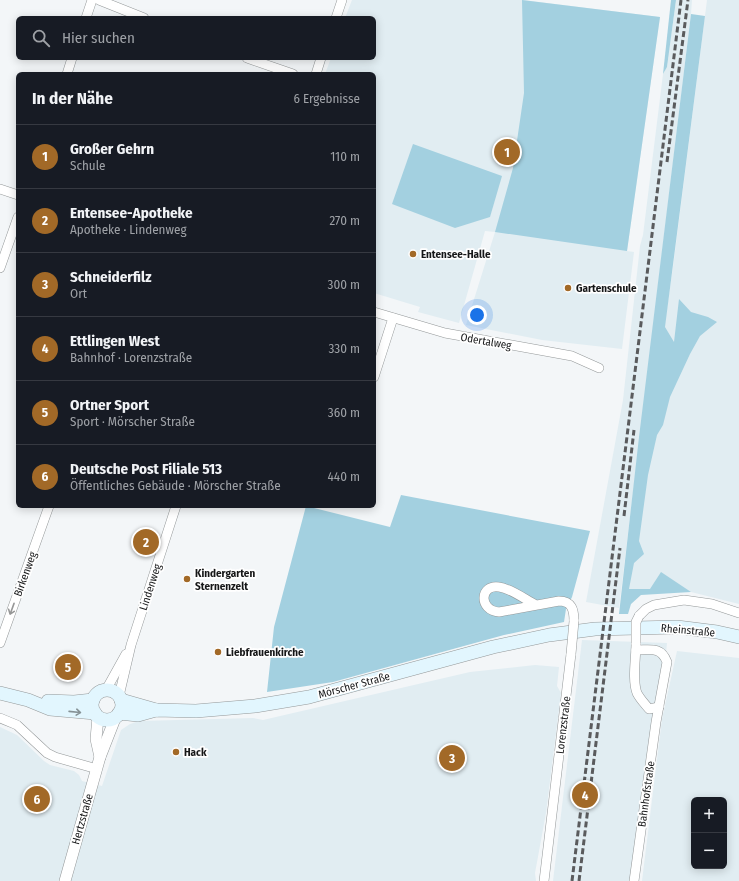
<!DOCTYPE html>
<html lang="de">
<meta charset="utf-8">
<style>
:root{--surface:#171b24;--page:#20242c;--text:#f1f3f6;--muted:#9ea1a6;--line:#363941;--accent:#a26927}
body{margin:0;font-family:"Fira Sans Condensed",sans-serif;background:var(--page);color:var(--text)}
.controls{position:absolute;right:12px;bottom:12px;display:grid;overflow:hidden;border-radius:6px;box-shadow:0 2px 10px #0003}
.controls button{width:36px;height:36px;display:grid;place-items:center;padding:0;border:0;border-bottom:1px solid var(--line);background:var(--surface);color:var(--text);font:20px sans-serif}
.you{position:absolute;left:477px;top:315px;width:14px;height:14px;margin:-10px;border:3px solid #fff;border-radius:50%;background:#1a73e8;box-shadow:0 0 0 6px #1a73e833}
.badge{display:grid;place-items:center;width:26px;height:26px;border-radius:50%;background:var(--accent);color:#fff;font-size:13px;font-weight:700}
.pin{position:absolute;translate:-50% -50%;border:2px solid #fff;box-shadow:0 1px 4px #0006}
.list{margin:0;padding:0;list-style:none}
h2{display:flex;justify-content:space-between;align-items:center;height:52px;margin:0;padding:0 16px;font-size:17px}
h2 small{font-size:13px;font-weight:400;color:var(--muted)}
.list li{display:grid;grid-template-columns:26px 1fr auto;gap:12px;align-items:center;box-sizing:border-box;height:64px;padding:0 16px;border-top:1px solid var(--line)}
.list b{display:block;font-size:15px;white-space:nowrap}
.list p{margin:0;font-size:13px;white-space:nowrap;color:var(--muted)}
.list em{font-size:13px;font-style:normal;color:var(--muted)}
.icon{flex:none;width:22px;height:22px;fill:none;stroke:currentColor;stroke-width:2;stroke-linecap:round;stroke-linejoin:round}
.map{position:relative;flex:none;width:739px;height:881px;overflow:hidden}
.search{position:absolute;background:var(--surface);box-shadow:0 2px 10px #0003;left:16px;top:16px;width:360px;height:44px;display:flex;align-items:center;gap:10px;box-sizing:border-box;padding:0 14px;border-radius:6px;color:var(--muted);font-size:15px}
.panel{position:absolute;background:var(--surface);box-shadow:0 2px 10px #0003;left:16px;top:72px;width:360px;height:436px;border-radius:6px}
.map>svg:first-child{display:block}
</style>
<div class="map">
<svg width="739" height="881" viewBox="0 0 739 881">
<rect width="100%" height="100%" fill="#f3f6f8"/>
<g fill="#e1edf2" fill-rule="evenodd">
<polygon points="352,0 523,0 660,17 627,251 634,252 622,349 542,340 466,325 495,232 485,231 459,323 418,312 420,307 374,293 374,74 325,74 331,58 374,58 374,18 345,18"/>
<polygon points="676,0 692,0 691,14 619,608 586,602 623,400 640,246 643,235 663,74 667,67"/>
<polygon points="707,0 739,0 739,604 683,590 626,591 673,267"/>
<polygon points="582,640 667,643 659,724 633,881 553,881"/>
<path d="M677 651 739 658V881H642L662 719ZM694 800H724V866H694Z"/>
<polygon points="535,665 559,667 557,686 561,693 546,813 535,873 536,881 0,881 0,727 17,735 44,761 50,765 74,771 79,775 82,781 102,786 121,730 130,724 139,721 253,718 263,720 470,672"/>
</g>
<g fill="#a3d0e0">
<polygon points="522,0 660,17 627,251 495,232 513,168 524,93"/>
<polygon points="671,0 676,0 667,67 663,74"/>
<polygon points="691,14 705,16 665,327 674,342 679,299 691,312 708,317 717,322 700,336 690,354 670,397 663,425 657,435 648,475 639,541 644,554 634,563 629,589 650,589 661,572 691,592 641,595 631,604 628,614 619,614 639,437"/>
<polygon points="413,144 502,176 490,217 455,228 392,204"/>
<polygon points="401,495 590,531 572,597 566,609 564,622 504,635 333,682 267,692 274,627 306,506 390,527"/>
</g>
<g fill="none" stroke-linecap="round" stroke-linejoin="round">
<g stroke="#949899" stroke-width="10">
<g id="minor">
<polyline points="99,0 144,18"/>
<polyline points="86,18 92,0"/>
<polyline points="336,18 342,0"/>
<polyline points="247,58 293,74"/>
<polyline points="67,74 72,58"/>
<polyline points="316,74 321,58"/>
<polyline points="0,189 18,195"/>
<polyline points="0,268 18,217"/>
<polyline points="374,312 445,333 572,356 599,368"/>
<polyline points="374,377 393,318"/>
<path d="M536 605C526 600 510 588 499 587 480 584 478 610 499 612L559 601C572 601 574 610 574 621"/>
<polyline points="639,616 646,609 654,605 684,600 712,604 739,613"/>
<polyline points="0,643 49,506"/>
<path d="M636 644C636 658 632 680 637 693 640 699 645 704 649 709L659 707"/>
<polyline points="106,690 126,654"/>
<polyline points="119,696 131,645 176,506"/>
<polyline points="0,718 17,725 47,753 55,757 97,769"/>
<polyline points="544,881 571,654"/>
<path d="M634 881 656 722 667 662C661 646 650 650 636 650"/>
</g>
</g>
<g stroke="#949899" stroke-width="12">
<g id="tertiary">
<polyline points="98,717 96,739 100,757"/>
<polyline points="65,881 100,757 116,716"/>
</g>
</g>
<g stroke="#949899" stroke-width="14">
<g id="secondary">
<circle cx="107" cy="705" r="15"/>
<polyline points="0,693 28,700 50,709 95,713"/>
<polyline points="121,700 156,710"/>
<polyline points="48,701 74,702 93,700"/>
<polyline points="119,713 138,715 156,710 196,711 255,706 309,697 493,647 549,635 595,629 677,627 717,632 739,637"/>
</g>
</g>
<use href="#minor" stroke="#fff" stroke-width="9"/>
<use href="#tertiary" stroke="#fff" stroke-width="11"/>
<use href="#secondary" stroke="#e2f6fe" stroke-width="13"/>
<g stroke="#5a5b5d" stroke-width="3" stroke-dasharray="6 3" stroke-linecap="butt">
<polyline points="667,162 688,0"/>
<polyline points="624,516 634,430"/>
<polyline points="572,881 681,0"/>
<polyline points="579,881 620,548"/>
</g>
<g stroke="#949899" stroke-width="10" stroke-linecap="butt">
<g id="minor-bridge">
<polyline points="636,643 636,622 639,616"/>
<polyline points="571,654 574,621"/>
</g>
</g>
<use href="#minor-bridge" stroke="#fff" stroke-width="9"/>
</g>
<defs><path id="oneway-shaft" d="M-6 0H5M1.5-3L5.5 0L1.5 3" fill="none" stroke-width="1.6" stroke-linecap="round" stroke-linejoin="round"/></defs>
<use stroke="#969797" href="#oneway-shaft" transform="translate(12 609) rotate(110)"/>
<use stroke="#869296" href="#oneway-shaft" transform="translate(75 712) rotate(6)"/>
<g fill="#a26927" stroke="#fff" stroke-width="1.5">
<circle cx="413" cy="254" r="4"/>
<circle cx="568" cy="288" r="4"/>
<circle cx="187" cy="579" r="4"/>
<circle cx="218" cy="652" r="4"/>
<circle cx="176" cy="752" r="4"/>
</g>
<g text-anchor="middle" stroke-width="3.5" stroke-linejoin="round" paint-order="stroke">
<g font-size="11" font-weight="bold" fill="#161718" stroke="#fff" text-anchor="start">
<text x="421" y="258">Entensee-Halle</text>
<text x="576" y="292">Gartenschule</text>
<text x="195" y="577">Kindergarten<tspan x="195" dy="13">Sternenzelt</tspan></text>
<text x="226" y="656">Liebfrauenkirche</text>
<text x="184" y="756">Hack</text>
</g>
<g font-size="11" fill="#161718" stroke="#fff">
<text transform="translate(486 341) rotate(10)" y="4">Odertalweg</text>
<text transform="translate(25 574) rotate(-70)" y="4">Birkenweg</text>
<text transform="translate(150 587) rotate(-72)" y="4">Lindenweg</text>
<text transform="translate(688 630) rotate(5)" y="4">Rheinstraße</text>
<text transform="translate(354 685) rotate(-15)" y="4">Mörscher Straße</text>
<text transform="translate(563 725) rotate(-83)" y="4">Lorenzstraße</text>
<text transform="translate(646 794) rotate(-82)" y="4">Bahnhofstraße</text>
<text transform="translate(82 819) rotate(-74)" y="4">Hertzstraße</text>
</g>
</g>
</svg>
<div class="controls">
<button>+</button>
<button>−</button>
</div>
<div class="you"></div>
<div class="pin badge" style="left:507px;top:152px">1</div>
<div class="pin badge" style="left:146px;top:542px">2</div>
<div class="pin badge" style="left:452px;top:758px">3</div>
<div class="pin badge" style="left:585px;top:795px">4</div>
<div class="pin badge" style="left:68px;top:667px">5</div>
<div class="pin badge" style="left:37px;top:799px">6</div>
<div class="search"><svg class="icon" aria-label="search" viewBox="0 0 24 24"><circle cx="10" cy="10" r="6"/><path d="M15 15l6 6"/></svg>Hier suchen</div>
<section class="panel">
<h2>In der Nähe<small>6 Ergebnisse</small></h2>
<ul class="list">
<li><span class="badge">1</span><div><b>Großer Gehrn</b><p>Schule</p></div><em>110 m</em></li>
<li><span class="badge">2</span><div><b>Entensee-Apotheke</b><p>Apotheke · Lindenweg</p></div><em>270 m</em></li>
<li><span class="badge">3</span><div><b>Schneiderfilz</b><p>Ort</p></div><em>300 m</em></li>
<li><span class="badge">4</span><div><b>Ettlingen West</b><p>Bahnhof · Lorenzstraße</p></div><em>330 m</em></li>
<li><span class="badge">5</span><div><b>Ortner Sport</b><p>Sport · Mörscher Straße</p></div><em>360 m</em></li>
<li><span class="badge">6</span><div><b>Deutsche Post Filiale 513</b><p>Öffentliches Gebäude · Mörscher Straße</p></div><em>440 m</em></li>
</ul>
</section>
</div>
